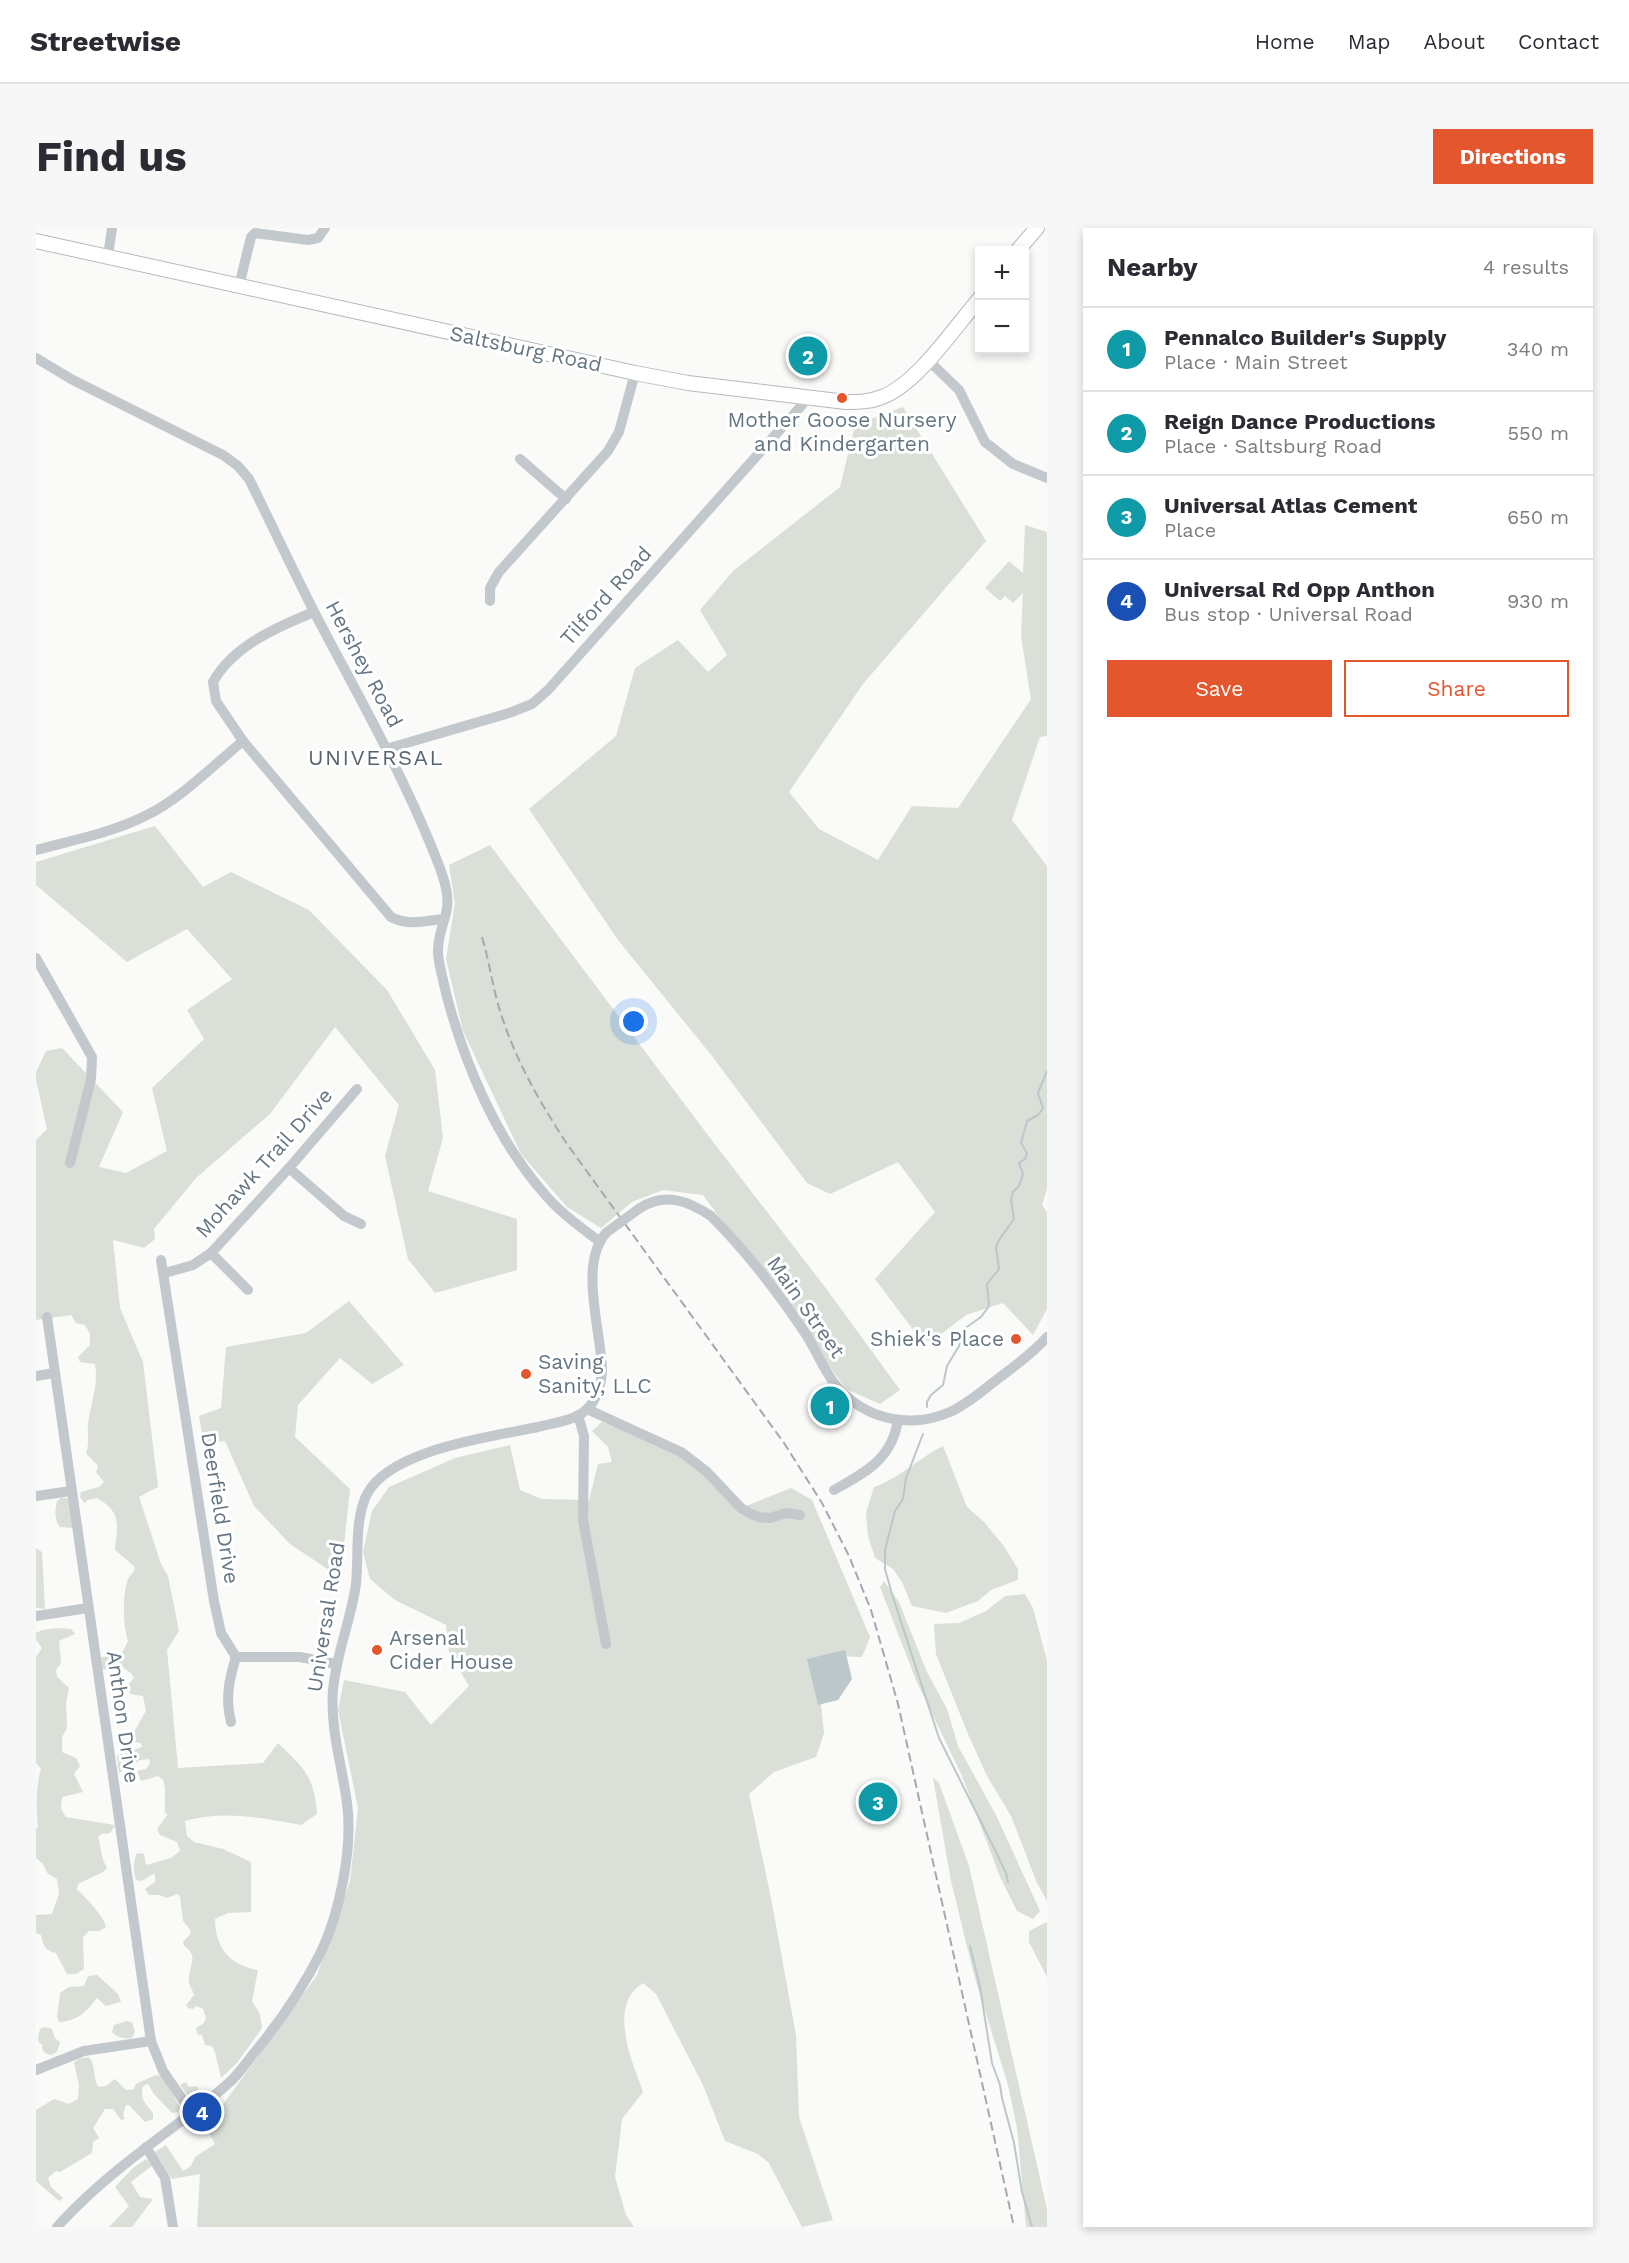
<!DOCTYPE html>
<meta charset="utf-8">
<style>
:root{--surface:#fff;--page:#f7f7f7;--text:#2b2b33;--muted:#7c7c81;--line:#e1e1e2;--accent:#e4572e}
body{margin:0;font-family:"Work Sans",sans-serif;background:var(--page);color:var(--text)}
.controls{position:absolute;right:18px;top:18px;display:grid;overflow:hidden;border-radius:0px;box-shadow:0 3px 9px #0003}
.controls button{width:54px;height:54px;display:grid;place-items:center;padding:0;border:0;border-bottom:2px solid var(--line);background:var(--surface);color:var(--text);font:30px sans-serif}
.you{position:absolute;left:598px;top:794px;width:21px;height:21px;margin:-15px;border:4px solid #fff;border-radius:50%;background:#1a73e8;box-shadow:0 0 0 9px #1a73e833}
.badge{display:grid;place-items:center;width:39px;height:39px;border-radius:50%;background:var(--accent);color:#fff;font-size:20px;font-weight:700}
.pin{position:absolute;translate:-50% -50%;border:3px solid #fff;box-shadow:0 2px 6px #0006}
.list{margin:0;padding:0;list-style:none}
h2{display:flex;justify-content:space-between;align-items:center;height:78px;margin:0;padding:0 24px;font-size:26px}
h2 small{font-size:20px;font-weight:400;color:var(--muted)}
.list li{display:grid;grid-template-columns:39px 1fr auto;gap:18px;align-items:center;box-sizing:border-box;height:84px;padding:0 24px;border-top:2px solid var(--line)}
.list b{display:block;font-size:22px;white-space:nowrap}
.list p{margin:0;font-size:20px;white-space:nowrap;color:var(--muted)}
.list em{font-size:20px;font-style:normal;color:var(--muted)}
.actions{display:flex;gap:12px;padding:18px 24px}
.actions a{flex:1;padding:14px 0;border:2px solid var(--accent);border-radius:0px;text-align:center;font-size:21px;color:var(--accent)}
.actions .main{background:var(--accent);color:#fff}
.map{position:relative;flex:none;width:1011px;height:1999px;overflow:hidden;border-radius:0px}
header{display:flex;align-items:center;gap:36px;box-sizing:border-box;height:84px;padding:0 30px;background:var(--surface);border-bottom:2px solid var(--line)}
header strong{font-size:28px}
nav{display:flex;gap:33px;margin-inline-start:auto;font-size:21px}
.intro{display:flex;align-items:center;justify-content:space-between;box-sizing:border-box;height:144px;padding:0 36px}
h1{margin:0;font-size:42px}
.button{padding:15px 27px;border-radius:0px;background:var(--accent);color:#fff;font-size:21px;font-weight:700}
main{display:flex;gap:36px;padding:0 36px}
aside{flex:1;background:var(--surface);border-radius:0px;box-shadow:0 3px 9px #0003}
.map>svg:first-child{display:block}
</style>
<header>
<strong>Streetwise</strong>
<nav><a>Home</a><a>Map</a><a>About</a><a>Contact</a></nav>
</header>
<div class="intro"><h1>Find us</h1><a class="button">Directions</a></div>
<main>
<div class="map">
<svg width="1011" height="1999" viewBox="0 0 1011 1999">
<rect width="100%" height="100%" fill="#fafaf8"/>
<g fill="#dadfd7">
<polygon points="867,179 950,313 827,456 753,564 783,601 842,632 876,578 922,580 995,471 985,408 987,365 977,375 969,368 964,373 949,360 973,333 987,345 989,297 1011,304 1011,508 1004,509 976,592 1011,638 1011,961 1006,977 1011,984 1011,1081 997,1107 967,1075 930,1087 896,1113 884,1111 839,1051 899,984 862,934 794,966 771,955 676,828 582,712 493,581 580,508 599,440 642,412 672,444 691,427 664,382 697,343 804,259 819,197"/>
<path d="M119 598 167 659 195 644 273 682 351 762 399 842 407 910 392 963 481 991V1042L399 1065 372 1031 349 928 363 877 299 799 234 886 160 950 118 1001 119 1011 108 1020 77 1012 84 1080 107 1134 122 1259 103 1269 125 1336 132 1348 143 1403 131 1422 142 1540 227 1535 242 1515C268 1540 278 1548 281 1586L265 1597C226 1590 188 1582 149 1593L151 1608 158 1614 187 1621 215 1634V1684L192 1685 179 1691C179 1719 193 1737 222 1742L216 1773 224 1786 226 1800 201 1835 185 1850 179 1824 176 1818 169 1817 166 1807H162L160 1800 167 1796 170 1790 167 1781 160 1778 157 1781 152 1780 150 1777 158 1767C157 1762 153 1758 153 1753 152 1738 164 1728 148 1718L147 1714 155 1705 154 1701 147 1693 144 1668 141 1666 131 1670 123 1667H113L109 1661 119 1654V1647L117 1646 106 1653 100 1652C97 1643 97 1634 101 1625L108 1626 110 1637 135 1630 144 1623 141 1614 124 1607 121 1601 132 1586 129 1585C128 1574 131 1562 127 1552L122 1548 105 1553 101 1543 110 1541 114 1536 113 1531 104 1532 83 1545 81 1528 106 1519 105 1515 98 1514 95 1509 110 1483 107 1468 94 1466 92 1457 98 1450 95 1445 79 1434 72 1442 66 1441 65 1429 85 1427 92 1413C87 1398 86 1367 92 1351 95 1346 98 1345 99 1339L79 1322C81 1297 87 1285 61 1270L52 1272 48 1275 44 1269 45 1264 63 1259 68 1254 60 1244 62 1238 50 1225C54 1214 51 1207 52 1197 54 1176 63 1158 59 1136L44 1134 42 1129 54 1117V1106L49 1097 40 1095 35 1087 0 1092V912L11 901 0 852V844L10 823 26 820 87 884 63 939 90 945 131 923 116 860 168 811 151 782 196 751 151 701 91 734 0 657V634Z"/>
<polygon points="454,617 668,902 792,1063 864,1162 844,1176 810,1161 667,967 627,962 596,974 565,1000 531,979 485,926 427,803 410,731 419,675 413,637"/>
<polygon points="313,1073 368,1137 336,1156 304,1130 262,1177 259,1209 314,1261 306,1336 293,1342 254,1316 218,1278 189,1213 168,1216 163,1188 185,1180 190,1119 270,1105"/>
<path d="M566 1194 654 1226 705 1280 755 1260 776 1272 834 1409 826 1429 796 1428 781 1437 788 1505 780 1529 738 1544 713 1566 735 1670 760 1807 763 1889 797 1992 766 1999 733 1935 722 1926 689 1913 667 1857 620 1766 607 1755C571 1777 596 1833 607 1864L586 1891 579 1949 590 1987 598 1999H161L164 1946 136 1951 119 1924 130 1917 147 1943 155 1938 159 1929 179 1916 165 1891 183 1882 281 1747 314 1653 322 1580 302 1482 308 1452 369 1464 395 1497 433 1458 413 1424 410 1397 359 1372 334 1351 327 1324 336 1283 353 1259 419 1230 474 1217 484 1262 506 1271 553 1272 562 1236 576 1234 572 1219 556 1203Z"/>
<path d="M907 1218 931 1279 948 1294 967 1317 982 1341V1352L955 1362 942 1373 910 1385 876 1378 866 1354 857 1341 839 1330 832 1308 830 1285 838 1259C864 1250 883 1230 907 1218Z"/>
<path d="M25 1270H32L35 1274 37 1300 24 1299C18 1293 19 1281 21 1273Z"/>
<polygon points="0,1320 6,1324 9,1381 0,1380"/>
<polygon points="848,1353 863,1374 891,1444 911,1481 922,1518 960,1587 1004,1683 997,1691 981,1683 964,1649 926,1548 880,1452 844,1359"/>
<polygon points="989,1366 997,1380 1011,1433 1011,1673 1001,1655 975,1588 951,1548 932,1506 900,1426 898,1396 923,1395 950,1383 969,1368"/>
<path d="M21 1400 35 1401 39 1406 23 1413 25 1435 20 1442 21 1449 33 1460 30 1474 31 1500 26 1509V1524L40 1530 44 1538 38 1546 47 1564 26 1569 25 1581 30 1589 79 1597 74 1605 66 1606 62 1608 67 1632 71 1640 67 1644 42 1656 41 1662C49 1668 69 1690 70 1699L63 1703H53L47 1709 48 1741 40 1746H31L20 1725C9 1723 7 1717 5 1707L0 1705V1687L16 1686 23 1666 21 1651 12 1646 7 1636 0 1630V1601L2 1599C0 1581 0 1557 5 1541L0 1535V1429L6 1420 0 1412V1405L6 1402Z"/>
<polygon points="897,1550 903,1555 933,1638 1011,1981 1011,1999 990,1999 981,1900 972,1857 938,1747 915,1653"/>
<polygon points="1011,1694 1011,1749 993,1714 993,1703"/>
<path d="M61 1747 82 1766 85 1774 70 1778 61 1770C50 1784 42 1793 23 1794L21 1789 24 1765 33 1759 48 1758 52 1748Z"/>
<path d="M91 1793 96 1794 99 1804 96 1810C89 1811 81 1810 76 1804L78 1797Z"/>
<path d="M8 1799 16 1801 19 1810 24 1814 21 1824 15 1827C8 1825 6 1823 6 1816L3 1815 2 1810 4 1801Z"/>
<path d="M53 1829C60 1838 57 1850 62 1859L70 1858 79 1851 90 1862 98 1861 100 1856 120 1847 127 1849 144 1879 142 1884 136 1885 118 1866 112 1856 107 1858C103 1870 110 1876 117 1885V1891L109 1894 93 1877H90L87 1887 89 1891 85 1892 77 1881H69L57 1900 63 1910 57 1914 56 1925 24 1944 20 1943 12 1950 15 1959 27 1970 23 1973 0 1953V1882L18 1871 33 1876 42 1871 43 1857 38 1835 42 1831Z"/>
<polygon points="150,1854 153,1859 161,1858 163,1863 161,1867 154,1870 144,1857"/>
<polygon points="110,1931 117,1937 95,1954 104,1969 117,1971 96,1999 73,1999 93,1978 79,1959 97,1940"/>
</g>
<polygon fill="#bbc7cb" points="809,1422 816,1451 802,1472 782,1477 771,1431"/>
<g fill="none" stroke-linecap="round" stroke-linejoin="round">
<g stroke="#bbc7cb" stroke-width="2">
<polyline points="891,1179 891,1174 895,1167 907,1157 911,1138 923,1118 928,1101 945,1089 953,1078 951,1056 963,1041 960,1019 963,1012 978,991 975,972 977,964 983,958 987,946 983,935 989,931 991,925 985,915 991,893 1002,887 1007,880 1002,865 1011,843"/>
<polyline points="887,1206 870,1250 867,1271 859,1283 849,1322 849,1341 856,1366 903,1510 957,1618 970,1645 972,1654"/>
<polyline points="934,1718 944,1759 956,1835 964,1857 966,1870 978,1915 986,1964 996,1999"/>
</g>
<g stroke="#b5babe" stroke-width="16">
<g id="major">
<path d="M0 13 599 145 652 155 810 174C822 174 834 174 846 169 881 156 919 99 944 70"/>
<polyline points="982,22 1001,0"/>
</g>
</g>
<g stroke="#c3c8cc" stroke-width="10">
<polyline points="72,28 76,0"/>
<polyline points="203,58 215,9 219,5 272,12 282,10 289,0"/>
<path d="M0 130 35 151 187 227 202 238 213 251C237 299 260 349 285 397 323 469 363 540 394 615 402 635 416 664 410 685 407 698 401 711 402 725 403 739 408 755 411 769 429 836 460 910 506 963 522 983 543 998 563 1013"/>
<polyline points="892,132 923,162 949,214 977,236 1011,250"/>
<polyline points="484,231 530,271"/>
<polyline points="454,373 454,360 463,344 572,223 583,204 599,145"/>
<path d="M278 384C241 399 197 418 177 454L180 473 207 513 355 689C372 698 389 693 407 691"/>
<polyline points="350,521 473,485 496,476 512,462 766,177 770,169"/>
<path d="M0 622C37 612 76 605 111 587 143 572 179 536 207 513"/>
<polyline points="0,730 56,829 55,851 34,935"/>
<polyline points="253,940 308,988 325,996"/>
<path d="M604 980C630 964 652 973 675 988 709 1022 740 1062 767 1102 780 1120 787 1143 802 1160 831 1192 875 1201 914 1184 932 1176 947 1162 963 1150 980 1137 997 1125 1011 1109"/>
<polyline points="175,1025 212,1062"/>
<polyline points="125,1032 178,1373 185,1405 200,1429"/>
<polyline points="129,1045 157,1037 175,1025 253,940 321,861"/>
<polyline points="11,1089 115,1813 127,1843 156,1885"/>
<polyline points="0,1148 18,1145"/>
<polyline points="551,1181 645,1224 670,1243 705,1280 715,1286 723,1289 734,1290 750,1285 764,1287"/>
<polyline points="542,1187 548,1208 547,1292 570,1416"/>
<path d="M798 1262C830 1244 856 1231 862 1192"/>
<polyline points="0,1268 35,1263"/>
<polyline points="0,1388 52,1380"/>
<polyline points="200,1429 264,1429 300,1436"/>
<path d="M195 1494C189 1470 193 1452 200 1429"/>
<polyline points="0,1842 48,1823 115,1813"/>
<polyline points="110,1919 129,1950 137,1999"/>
<path d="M21 1999C48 1969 79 1943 111 1919 139 1897 170 1876 196 1852 204 1844 211 1834 218 1825 243 1795 266 1761 284 1726 304 1685 317 1620 311 1575 306 1537 294 1501 297 1462 300 1426 315 1392 320 1356 323 1328 318 1292 331 1266 355 1221 455 1209 502 1199 517 1195 538 1193 550 1182 561 1173 566 1154 566 1141 565 1102 542 1034 571 1004"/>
</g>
<use href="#major" stroke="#fff" stroke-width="14"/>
<path stroke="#a2aab0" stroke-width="2" stroke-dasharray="9 4.5" stroke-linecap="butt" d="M446 709C454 736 457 763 466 789 481 835 505 876 531 916L748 1215 786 1275 813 1328 835 1382 862 1476 978 1999"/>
<polyline stroke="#c3c8cc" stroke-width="10" points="571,1004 604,980"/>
</g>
<g fill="#e4572e" stroke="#fff" stroke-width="2">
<circle cx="806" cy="170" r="6"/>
<circle cx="980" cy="1111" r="6"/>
<circle cx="490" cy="1146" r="6"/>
<circle cx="341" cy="1422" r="6"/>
</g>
<g text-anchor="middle" stroke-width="6" stroke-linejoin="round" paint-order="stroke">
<g font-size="21" fill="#657683" stroke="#fff">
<text transform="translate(490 121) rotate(12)" y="7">Saltsburg Road</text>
<text transform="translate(570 368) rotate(-48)" y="7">Tilford Road</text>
<text transform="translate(328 436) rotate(62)" y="7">Hershey Road</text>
<text transform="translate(228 935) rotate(-48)" y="7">Mohawk Trail Drive</text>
<text transform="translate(770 1079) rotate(55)" y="7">Main Street</text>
<text transform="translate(184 1280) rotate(81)" y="7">Deerfield Drive</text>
<text transform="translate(290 1389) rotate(-81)" y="7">Universal Road</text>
<text transform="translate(87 1489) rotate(82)" y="7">Anthon Drive</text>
</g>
<g font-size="21" fill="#657683" stroke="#fff" text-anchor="start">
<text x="806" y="199" text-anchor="middle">Mother Goose Nursery<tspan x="806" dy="24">and Kindergarten</tspan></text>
<text x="968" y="1118" text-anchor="end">Shiek's Place</text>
<text x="502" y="1141">Saving<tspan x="502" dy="24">Sanity, LLC</tspan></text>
<text x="353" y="1417">Arsenal<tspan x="353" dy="24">Cider House</tspan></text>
</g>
<g font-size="22" letter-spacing="1.5" fill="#57646e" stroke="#fff">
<text x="340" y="537">UNIVERSAL</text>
</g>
</g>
</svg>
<div class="controls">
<button>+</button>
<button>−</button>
</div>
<div class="you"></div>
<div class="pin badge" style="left:794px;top:1178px;background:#0f9aa8">1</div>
<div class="pin badge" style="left:772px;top:128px;background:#0f9aa8">2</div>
<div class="pin badge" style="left:842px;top:1574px;background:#0f9aa8">3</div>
<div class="pin badge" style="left:166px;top:1884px;background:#1a4fb4">4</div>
</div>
<aside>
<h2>Nearby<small>4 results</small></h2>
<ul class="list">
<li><span class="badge" style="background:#0f9aa8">1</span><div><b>Pennalco Builder's Supply</b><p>Place · Main Street</p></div><em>340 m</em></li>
<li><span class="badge" style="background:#0f9aa8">2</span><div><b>Reign Dance Productions</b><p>Place · Saltsburg Road</p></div><em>550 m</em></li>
<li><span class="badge" style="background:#0f9aa8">3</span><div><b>Universal Atlas Cement</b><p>Place</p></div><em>650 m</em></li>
<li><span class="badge" style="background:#1a4fb4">4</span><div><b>Universal Rd Opp Anthon</b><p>Bus stop · Universal Road</p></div><em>930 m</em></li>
</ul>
<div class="actions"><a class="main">Save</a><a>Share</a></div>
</aside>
</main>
